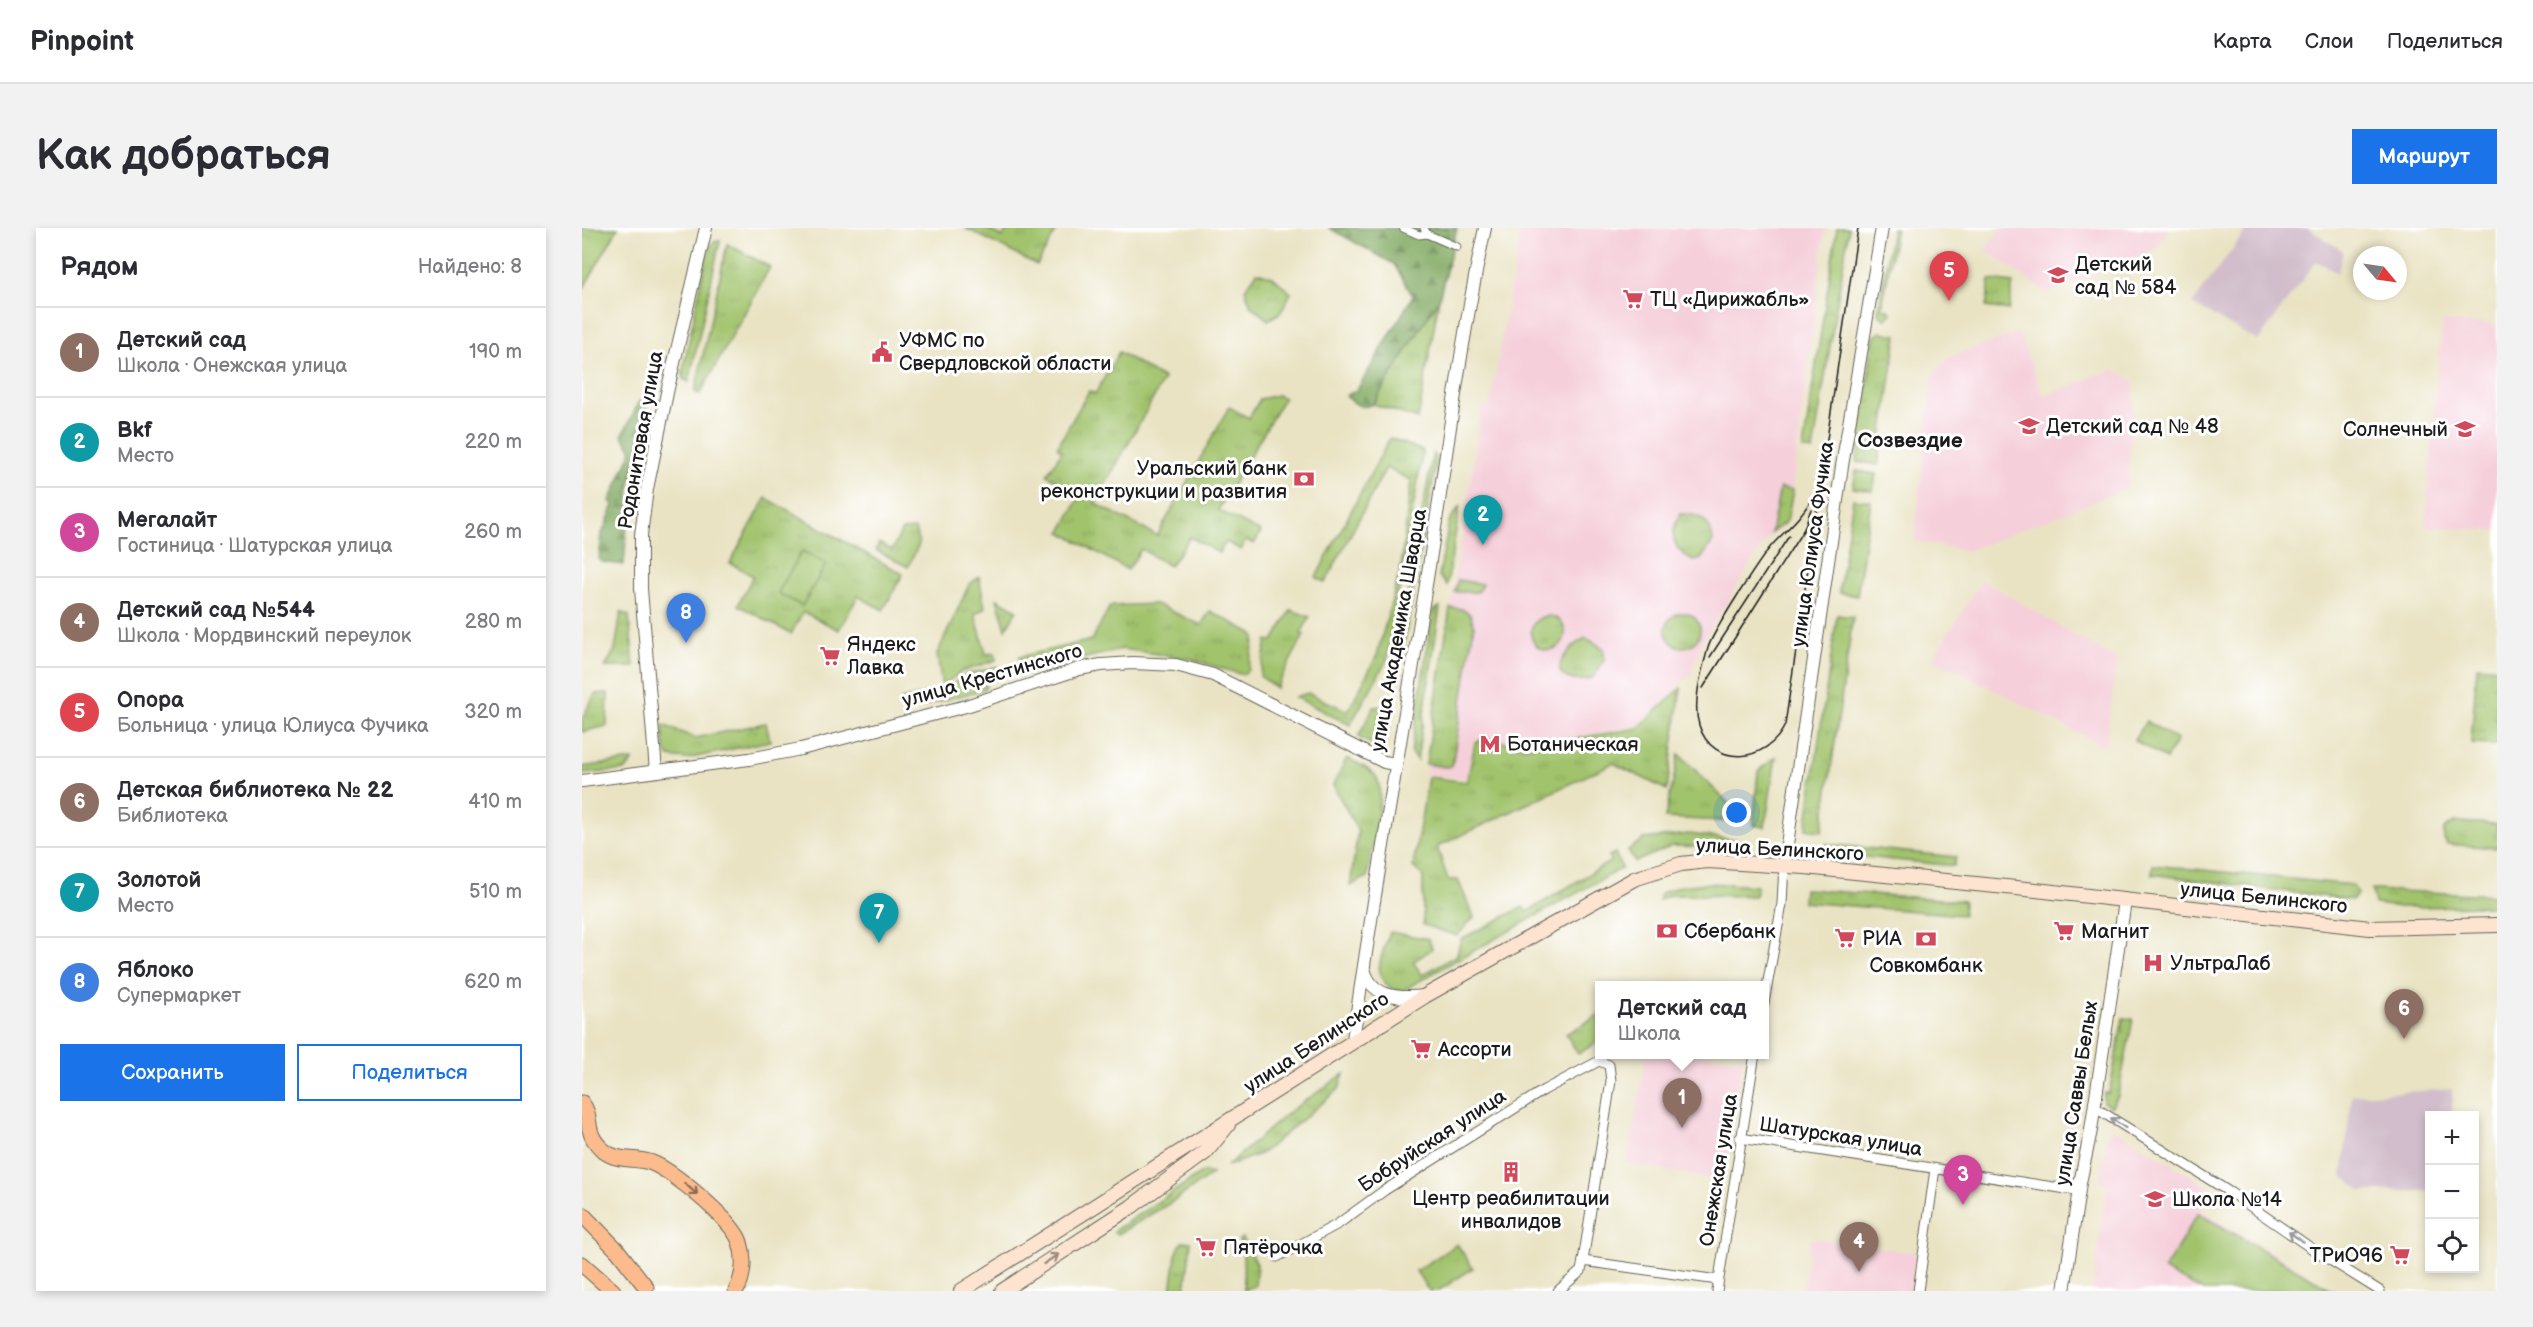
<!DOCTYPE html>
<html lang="ru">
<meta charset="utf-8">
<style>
:root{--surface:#fff;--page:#f2f2f3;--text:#2b2b33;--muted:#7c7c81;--line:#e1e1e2;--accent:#1a73e8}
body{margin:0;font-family:"Balsamiq Sans",sans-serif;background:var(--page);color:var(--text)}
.controls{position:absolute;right:18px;bottom:18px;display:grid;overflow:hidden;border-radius:0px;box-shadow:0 3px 9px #0003}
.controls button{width:54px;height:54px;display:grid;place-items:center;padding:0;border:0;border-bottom:2px solid var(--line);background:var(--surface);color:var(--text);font:30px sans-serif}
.compass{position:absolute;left:1771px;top:18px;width:54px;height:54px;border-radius:50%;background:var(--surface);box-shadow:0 3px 9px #0003;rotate:119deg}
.you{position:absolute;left:1155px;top:585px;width:21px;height:21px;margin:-15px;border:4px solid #fff;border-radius:50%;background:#1a73e8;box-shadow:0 0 0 9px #1a73e833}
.badge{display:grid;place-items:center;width:39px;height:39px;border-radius:50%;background:var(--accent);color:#fff;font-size:20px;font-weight:700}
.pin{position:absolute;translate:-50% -50px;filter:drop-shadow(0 2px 3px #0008)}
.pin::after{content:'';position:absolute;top:32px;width:21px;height:18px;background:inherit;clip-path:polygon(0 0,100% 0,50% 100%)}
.popup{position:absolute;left:1013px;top:753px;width:174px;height:78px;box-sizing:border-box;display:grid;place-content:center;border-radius:0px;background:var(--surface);filter:drop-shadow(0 2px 4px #0005);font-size:20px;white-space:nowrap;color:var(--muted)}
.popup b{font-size:22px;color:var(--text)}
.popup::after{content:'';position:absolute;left:50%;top:100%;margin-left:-12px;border:12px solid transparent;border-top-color:var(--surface)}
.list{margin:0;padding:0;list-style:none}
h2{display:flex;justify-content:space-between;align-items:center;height:78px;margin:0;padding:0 24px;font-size:26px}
h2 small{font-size:20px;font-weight:400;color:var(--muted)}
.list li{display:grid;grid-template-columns:39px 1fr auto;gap:18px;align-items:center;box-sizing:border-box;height:90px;padding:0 24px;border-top:2px solid var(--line)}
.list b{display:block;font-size:22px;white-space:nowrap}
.list p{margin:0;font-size:20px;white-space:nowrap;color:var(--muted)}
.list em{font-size:20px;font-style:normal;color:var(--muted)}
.actions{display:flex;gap:12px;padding:18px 24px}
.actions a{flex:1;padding:14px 0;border:2px solid var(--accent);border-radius:0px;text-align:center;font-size:21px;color:var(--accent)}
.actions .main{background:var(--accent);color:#fff}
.icon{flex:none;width:33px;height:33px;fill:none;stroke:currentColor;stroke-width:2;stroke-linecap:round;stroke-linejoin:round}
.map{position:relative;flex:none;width:1915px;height:1063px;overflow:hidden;border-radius:0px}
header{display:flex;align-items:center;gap:36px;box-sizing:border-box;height:84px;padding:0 30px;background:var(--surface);border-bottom:2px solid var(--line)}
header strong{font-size:28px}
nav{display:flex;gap:33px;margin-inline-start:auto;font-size:21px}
.intro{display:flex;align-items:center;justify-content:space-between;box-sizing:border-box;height:144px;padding:0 36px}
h1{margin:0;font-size:42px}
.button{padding:15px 27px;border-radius:0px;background:var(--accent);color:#fff;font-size:21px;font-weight:700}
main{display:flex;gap:36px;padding:0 36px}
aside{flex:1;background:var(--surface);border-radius:0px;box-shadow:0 3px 9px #0003}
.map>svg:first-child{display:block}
</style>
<header>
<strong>Pinpoint</strong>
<nav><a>Карта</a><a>Слои</a><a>Поделиться</a></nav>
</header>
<div class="intro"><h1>Как добраться</h1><a class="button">Маршрут</a></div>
<main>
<aside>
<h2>Рядом<small>Найдено: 8</small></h2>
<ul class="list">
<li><span class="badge" style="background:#8d6e63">1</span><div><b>Детский сад</b><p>Школа · Онежская улица</p></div><em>190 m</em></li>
<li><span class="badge" style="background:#0f9aa8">2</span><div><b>Bkf</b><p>Место</p></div><em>220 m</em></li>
<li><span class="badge" style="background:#d1479c">3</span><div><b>Мегалайт</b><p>Гостиница · Шатурская улица</p></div><em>260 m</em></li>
<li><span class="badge" style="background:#8d6e63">4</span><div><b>Детский сад №544</b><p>Школа · Мордвинский переулок</p></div><em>280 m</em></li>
<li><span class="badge" style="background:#e0444e">5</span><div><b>Опора</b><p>Больница · улица Юлиуса Фучика</p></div><em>320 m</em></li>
<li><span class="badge" style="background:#8d6e63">6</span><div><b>Детская библиотека № 22</b><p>Библиотека</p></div><em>410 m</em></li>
<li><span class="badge" style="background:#0f9aa8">7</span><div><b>Золотой</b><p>Место</p></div><em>510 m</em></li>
<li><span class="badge" style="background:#3f7fe0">8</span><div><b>Яблоко</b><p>Супермаркет</p></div><em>620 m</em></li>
</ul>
<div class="actions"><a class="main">Сохранить</a><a>Поделиться</a></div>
</aside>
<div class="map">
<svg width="1915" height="1063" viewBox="0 0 1915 1063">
<defs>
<pattern id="grass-tufts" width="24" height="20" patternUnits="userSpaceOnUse" patternTransform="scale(1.5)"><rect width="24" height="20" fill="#a1c36c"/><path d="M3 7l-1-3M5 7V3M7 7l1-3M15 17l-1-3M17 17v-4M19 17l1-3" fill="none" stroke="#8aa75d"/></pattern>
<pattern id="forest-firs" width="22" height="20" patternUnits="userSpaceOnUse" patternTransform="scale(1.5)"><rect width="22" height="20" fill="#80a960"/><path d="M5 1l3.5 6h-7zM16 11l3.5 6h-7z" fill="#68894e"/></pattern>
</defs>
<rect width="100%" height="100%" fill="#fff"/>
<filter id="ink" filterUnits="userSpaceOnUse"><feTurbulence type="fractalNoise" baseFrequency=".0167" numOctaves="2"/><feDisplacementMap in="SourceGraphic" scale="12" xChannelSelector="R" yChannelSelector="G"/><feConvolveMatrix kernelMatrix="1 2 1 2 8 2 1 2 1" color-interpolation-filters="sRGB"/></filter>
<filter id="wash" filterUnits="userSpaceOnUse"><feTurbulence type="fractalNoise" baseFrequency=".008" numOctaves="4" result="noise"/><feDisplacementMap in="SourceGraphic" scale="24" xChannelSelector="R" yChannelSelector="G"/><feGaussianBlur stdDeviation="1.35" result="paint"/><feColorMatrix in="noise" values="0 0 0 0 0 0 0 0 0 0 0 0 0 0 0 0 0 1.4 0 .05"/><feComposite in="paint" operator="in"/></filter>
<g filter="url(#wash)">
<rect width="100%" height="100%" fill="#e9e3c3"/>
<g fill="#f5cfda">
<polygon points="939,0 1243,0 1206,294 1183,313 1120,414 1109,446 1056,497 944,518 902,508 891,514 884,550 844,546 844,536 900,178 908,178"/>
<polygon points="1419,0 1587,0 1575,20 1466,65 1403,22"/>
<polygon points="1860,93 1915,97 1915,303 1843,298"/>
<polygon points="1437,104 1461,168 1532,141 1553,154 1545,260 1386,323 1332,313 1351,146 1368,129"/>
<polygon points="1400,352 1535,432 1523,519 1351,430"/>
<polygon points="1116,826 1160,832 1142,953 1045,935 1064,827"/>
<polygon points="1532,901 1625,958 1620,983 1753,1063 1510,1063 1525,958 1518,953 1525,908"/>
<polygon points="1229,1010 1334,1025 1328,1063 1221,1063"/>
</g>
<g fill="#d1bdcb">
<polygon points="1666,0 1726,0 1761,23 1756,45 1734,33 1676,113 1610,76"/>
<polygon points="1871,861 1870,887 1848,888 1847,963 1780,963 1760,948 1770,867"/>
</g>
<g fill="url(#grass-tufts)" stroke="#5e7044" stroke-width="1.5">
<polygon points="0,0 36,0 0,63"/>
<polygon points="383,0 403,0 421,9 426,0 476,0 455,37"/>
<polygon points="1255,0 1267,0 1231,223 1221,221"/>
<polygon points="1310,0 1314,0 1300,80 1307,82 1309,86 1304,91 1301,90 1296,84"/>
<polygon points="138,13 107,154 101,151 101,142 126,20 132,14"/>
<polygon points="145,16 188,39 118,166 113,164"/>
<polygon points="675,44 691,49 709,65 699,84 686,92 669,78 663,61"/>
<polygon points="1408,52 1431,55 1427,82 1404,79"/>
<polygon points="857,71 836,191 791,176"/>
<polygon points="1299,104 1315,107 1296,237 1275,234 1291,112 1294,107"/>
<polygon points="537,124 582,151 513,275 575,308 647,179 667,190 678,171 696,167 702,170 636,282 679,304 672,316 664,312 659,322 644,314 637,325 608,309 588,338 559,321 546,342 479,304 499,266 465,247 480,223 475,219 507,163 513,166"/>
<polygon points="808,210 841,223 805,432 768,497 713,469 726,465 766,483 795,427 819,339 829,252 804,240 743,355 734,349"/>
<polygon points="851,225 855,230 820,428 815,426"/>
<polygon points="1274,243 1294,246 1291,263 1271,260"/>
<polygon points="1198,260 1211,262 1205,293 1189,305"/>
<polygon points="184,270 321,346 301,382 276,368 257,402 221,384 209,406 156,377 171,348 148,335"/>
<polygon points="1271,271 1289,273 1275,368 1258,365 1257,363"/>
<polygon points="878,278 865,357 857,348 867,294"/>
<path d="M1098 286C1118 286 1129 293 1131 313L1119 331 1112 333C1090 321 1086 308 1098 286Z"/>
<polygon points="333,301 337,316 326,339 294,322 297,315 310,322 320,302"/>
<polygon points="397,349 403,380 393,386 404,426 413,425 414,432 379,444 360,458 355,426 387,357"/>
<polygon points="876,352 900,356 896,364 873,364"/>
<polygon points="415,371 435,382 424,401"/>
<polygon points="574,376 619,397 628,383 670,405 673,409 666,442 662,446 658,446 609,431 540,421 441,446 437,429 510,412 528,378"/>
<polygon points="858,379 835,532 829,525 851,382"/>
<polygon points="868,380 880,381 888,386 892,397 871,532 869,538 863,539 844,536"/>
<polygon points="709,382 728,389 719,405 722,407 694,460 678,448 685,412 691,413"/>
<polygon points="39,384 47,388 52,439 23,439 33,422"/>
<circle cx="1101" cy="402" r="17"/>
<polygon points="1255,387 1271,389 1240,603 1224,601"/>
<circle cx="966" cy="405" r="17"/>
<path d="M1004 410 1021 420 1023 430C1020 435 1017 442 1013 447 1002 459 957 451 989 421 993 417 997 412 1004 410Z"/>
<polygon points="416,438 417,449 405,454 403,461 321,484 319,472 363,462 383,447"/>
<polygon points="1895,438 1915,440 1915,517 1889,516"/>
<polygon points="1099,460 1085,562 1031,535 855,619 866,652 876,652 892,689 875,708 841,697 841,648 831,639 846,549 885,554 893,515 903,510 944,519 1056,500"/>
<polygon points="26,465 25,498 0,504 0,491 13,466"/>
<path d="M792 479H809C808 493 809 515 791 517L776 509Z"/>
<polygon points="184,495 188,513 105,531 87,529 83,523 81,497 113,510"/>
<polygon points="1097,526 1160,589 1158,594 1083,590"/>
<polygon points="1194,529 1183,599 1171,597 1176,543"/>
<path d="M765 530C773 534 787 540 793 547 806 562 788 629 785 649L768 658 776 603 751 557Z"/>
<polygon points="51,532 44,542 0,546 0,539"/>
<polygon points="1873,594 1915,596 1915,620 1865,616 1862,611 1862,601"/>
<polygon points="1107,606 1164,613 1166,620 1090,618 1053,634 1046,622 1062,611"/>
<polygon points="1244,616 1374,629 1372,638 1243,625"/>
<path d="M1033 625 1040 640 823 761 812 763C787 745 800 728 808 704L847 711 850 721 831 734 840 747 875 727 879 711 941 679 945 684 1029 633 1027 628Z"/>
<polygon points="1571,637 1770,657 1776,665 1771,672 1570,646"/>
<polygon points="1128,655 1175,658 1173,668 1089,667 1077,672 1079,665 1098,658"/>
<polygon points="1222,661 1382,673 1381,687 1221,674"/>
<polygon points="1790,662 1915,667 1915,678 1818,679 1793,676"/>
<polygon points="1017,787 1017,813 996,826 984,806"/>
<polygon points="1541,790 1551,791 1536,868 1529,879 1521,874 1522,865 1527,865"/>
<polygon points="762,846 757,861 680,925 645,938 708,883"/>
<polygon points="621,944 630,946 593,972 536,1006 532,1005 533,1002"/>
<polygon points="660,1010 675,1036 673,1058 662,1062 661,1026 657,1012"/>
<polygon points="603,1013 609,1014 603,1063 589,1063 594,1027 599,1015"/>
</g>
<g fill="url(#forest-firs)" stroke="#4e623e" stroke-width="1.5">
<path d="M747 0H875L857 71 791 176C779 182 773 176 764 168L775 162 831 68 812 36Z"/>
<polygon points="58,172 65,177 48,257 42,337 19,334 17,331 20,306 32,277 28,273 50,222 40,208"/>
</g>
<g fill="#a1c36c" stroke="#5e7044" stroke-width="1.5">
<polygon points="220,323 244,336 220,378 196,365"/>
<polygon points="1564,493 1595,512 1584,531 1552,512"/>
<polygon points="1616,985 1752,1063 1621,1063 1582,1042"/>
<polygon points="875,1016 891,1040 856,1063 847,1063 834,1043"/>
</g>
</g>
<g filter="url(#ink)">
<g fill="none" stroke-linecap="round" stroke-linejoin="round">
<g stroke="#646256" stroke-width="9">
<g id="pedestrian">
<polyline points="821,0 837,7 845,6"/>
<polyline points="842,0 845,6 875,19"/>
</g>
</g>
<g stroke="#646256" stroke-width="11">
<g id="minor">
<polyline points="1182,775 1200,676 1202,637"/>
<polyline points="1512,879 1649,965 1732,1022 1798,1063"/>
<polyline points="1158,910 1497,963"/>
<polyline points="695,1029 756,996 803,962 962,862 1017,833 1027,837 1029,853 1001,1033"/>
<polyline points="976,1063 999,1043 1001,1033 1136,1052"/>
<polyline points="1135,1063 1173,826"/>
<polyline points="1336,1063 1353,941"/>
</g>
</g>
<g stroke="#646256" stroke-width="14">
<g id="tertiary">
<polyline points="74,543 59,361 59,307 65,261 86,160 124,0"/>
<polyline points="0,553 167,531 219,521 384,478 497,441 519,437 551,435 594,437 631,447 802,534 813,536"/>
<polyline points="1202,637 1260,238 1300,0"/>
<path d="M782 740C788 770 818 771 843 768"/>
<path d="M771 812C792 662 819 513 843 363 863 242 877 120 903 0"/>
<polyline points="1482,1063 1498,955 1509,902 1543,673"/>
</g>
</g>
<g stroke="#646256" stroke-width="16">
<g id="secondary">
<polyline points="379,1063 843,768 1052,651 1099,636 1126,633 1223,639 1454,662 1788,700 1915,697"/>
<polyline points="420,1063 549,979 624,924 646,897"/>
</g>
</g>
<g stroke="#646256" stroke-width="17">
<g id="primary">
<path d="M0 875C12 891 0 904 22 923 35 934 55 929 70 935 91 943 151 993 158 1014 163 1030 162 1048 154 1063"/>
<polyline points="0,986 36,1023 64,1059"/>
<polyline points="0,1036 31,1063"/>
</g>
</g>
<use href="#pedestrian" stroke="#fff" stroke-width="7"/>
<use href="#minor" stroke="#fff" stroke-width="9"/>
<use href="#tertiary" stroke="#fff" stroke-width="12"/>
<use href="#secondary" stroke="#fde4d1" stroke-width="14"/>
<use href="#primary" stroke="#fbbb8d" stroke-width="15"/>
<g stroke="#1c1c1c" stroke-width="1.5">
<path d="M1232 267C1219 290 1209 297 1191 316 1179 329 1130 405 1126 420 1120 442 1110 474 1117 497 1130 541 1186 535 1203 497L1276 0"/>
<polyline points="1128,429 1207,308"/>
<polyline points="1121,460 1222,301 1229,281"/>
</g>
</g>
<defs><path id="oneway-shaft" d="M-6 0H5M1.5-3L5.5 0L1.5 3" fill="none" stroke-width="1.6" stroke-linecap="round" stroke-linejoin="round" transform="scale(1.5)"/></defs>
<g stroke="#999">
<use href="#oneway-shaft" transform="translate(1536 895) rotate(-146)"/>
<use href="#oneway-shaft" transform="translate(1714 1009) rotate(-146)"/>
</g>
<use stroke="#8c6c54" href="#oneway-shaft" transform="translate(109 961) rotate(42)"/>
<use stroke="#988a80" href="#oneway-shaft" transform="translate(469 1031) rotate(-33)"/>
</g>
<defs>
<g id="school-bare" transform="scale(1.62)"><path d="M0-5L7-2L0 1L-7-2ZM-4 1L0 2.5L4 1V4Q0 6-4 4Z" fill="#d1495b" stroke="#fff" stroke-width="2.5" paint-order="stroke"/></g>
<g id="supermarket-bare" transform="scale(1.62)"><path d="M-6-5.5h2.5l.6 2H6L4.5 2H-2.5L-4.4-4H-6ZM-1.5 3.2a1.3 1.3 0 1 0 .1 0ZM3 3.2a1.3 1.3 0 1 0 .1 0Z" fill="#d1495b" stroke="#fff" stroke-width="2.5" paint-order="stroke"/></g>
<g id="civic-bare" transform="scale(1.62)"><path d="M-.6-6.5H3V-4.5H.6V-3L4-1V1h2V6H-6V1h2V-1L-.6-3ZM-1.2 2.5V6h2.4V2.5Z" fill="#d1495b" stroke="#fff" stroke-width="2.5" paint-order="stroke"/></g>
<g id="bank-bare" transform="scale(1.62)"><path d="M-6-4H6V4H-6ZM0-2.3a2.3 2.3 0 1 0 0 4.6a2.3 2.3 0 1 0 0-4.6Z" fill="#d1495b" stroke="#fff" stroke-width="2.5" paint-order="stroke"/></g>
<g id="metro-bare" transform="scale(1.62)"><path d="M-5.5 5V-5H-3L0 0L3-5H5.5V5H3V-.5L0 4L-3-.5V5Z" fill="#d1495b" stroke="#fff" stroke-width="2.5" paint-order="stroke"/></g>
<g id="hospital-bare" transform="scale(1.62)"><path d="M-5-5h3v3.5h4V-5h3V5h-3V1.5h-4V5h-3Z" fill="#d1495b" stroke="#fff" stroke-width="2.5" paint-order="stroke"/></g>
<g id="building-bare" transform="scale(1.62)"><path d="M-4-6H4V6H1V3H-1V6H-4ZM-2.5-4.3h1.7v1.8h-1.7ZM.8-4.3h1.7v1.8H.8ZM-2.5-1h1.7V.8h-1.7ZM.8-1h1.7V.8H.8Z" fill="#d1495b" stroke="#fff" stroke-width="2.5" paint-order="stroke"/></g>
</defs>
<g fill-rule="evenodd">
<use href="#school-bare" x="1476" y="47"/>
<use href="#supermarket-bare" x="1051" y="71"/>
<use href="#civic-bare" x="300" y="124"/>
<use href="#school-bare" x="1447" y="198"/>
<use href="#school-bare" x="1883" y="201"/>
<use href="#bank-bare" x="722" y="251"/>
<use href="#supermarket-bare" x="248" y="428"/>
<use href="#metro-bare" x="908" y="516"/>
<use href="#bank-bare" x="1085" y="703"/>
<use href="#supermarket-bare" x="1482" y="703"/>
<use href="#supermarket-bare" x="1263" y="710"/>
<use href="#bank-bare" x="1344" y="711"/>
<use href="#hospital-bare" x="1571" y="735"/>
<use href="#supermarket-bare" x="839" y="821"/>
<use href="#building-bare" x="929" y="944"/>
<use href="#school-bare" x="1573" y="971"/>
<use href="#supermarket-bare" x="624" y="1019"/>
<use href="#supermarket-bare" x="1818" y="1027"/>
</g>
<g text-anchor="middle" stroke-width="6" stroke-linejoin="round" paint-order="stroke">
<g font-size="20" fill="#1c1c1c" stroke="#fff" text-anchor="start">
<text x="1493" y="43">Детский<tspan x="1493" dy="23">сад № 584</tspan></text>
<text x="1068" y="78">ТЦ «Дирижабль»</text>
<text x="317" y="119">УФМС по<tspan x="317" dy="23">Свердловской области</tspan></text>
<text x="1464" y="205">Детский сад № 48</text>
<text x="1866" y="208" text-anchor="end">Солнечный</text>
<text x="705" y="247" text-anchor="end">Уральский банк<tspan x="705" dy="23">реконструкции и развития</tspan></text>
<text x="265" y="423">Яндекс<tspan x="265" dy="23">Лавка</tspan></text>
<text x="925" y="523">Ботаническая</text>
<text x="1102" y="710">Сбербанк</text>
<text x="1499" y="710">Магнит</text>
<text x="1280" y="717">РИА</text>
<text x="1588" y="742">УльтраЛаб</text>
<text x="1344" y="744" text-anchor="middle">Совкомбанк</text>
<text x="856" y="828">Ассорти</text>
<text x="929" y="977" text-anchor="middle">Центр реабилитации<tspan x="929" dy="23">инвалидов</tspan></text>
<text x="1590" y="978">Школа №14</text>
<text x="641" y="1026">Пятёрочка</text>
<text x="1801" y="1034" text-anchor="end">ТРиО96</text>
</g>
<g font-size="20" fill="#1c1c1c" stroke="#fff">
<text transform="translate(58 212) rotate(-80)" y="7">Родонитовая улица</text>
<text transform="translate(1230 316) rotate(-82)" y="7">улица Юлиуса Фучика</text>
<text transform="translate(816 402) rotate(-80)" y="7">улица Академика Шварца</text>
<text transform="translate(410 447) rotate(-16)" y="7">улица Крестинского</text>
<text transform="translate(1198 621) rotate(3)" y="7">улица Белинского</text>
<text transform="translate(1682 669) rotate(6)" y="7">улица Белинского</text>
<text transform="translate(734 814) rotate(-33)" y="7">улица Белинского</text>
<text transform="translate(1494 865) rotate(-81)" y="7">улица Саввы Белых</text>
<text transform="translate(1259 908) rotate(9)" y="7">Шатурская улица</text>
<text transform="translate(850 912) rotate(-33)" y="7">Бобруйская улица</text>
<text transform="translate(1136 942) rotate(-81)" y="7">Онежская улица</text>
</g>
<g font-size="21" font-weight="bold" fill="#1c1c1c" stroke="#fff">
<text x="1328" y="219">Созвездие</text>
</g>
</g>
</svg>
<div class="controls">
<button>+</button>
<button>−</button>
<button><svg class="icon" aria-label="locate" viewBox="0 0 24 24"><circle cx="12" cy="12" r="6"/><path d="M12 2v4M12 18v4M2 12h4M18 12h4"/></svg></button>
</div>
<svg class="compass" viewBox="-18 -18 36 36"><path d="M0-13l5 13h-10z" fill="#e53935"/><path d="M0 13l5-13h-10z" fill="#7c7c81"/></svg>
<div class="you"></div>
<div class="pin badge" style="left:1100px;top:900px;background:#8d6e63">1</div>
<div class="popup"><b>Детский сад</b>Школа</div>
<div class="pin badge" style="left:901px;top:317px;background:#0f9aa8">2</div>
<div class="pin badge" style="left:1381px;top:977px;background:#d1479c">3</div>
<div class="pin badge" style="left:1277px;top:1044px;background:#8d6e63">4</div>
<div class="pin badge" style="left:1367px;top:73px;background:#e0444e">5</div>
<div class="pin badge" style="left:1822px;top:811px;background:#8d6e63">6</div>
<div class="pin badge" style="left:297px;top:715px;background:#0f9aa8">7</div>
<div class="pin badge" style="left:104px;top:415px;background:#3f7fe0">8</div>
</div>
</main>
